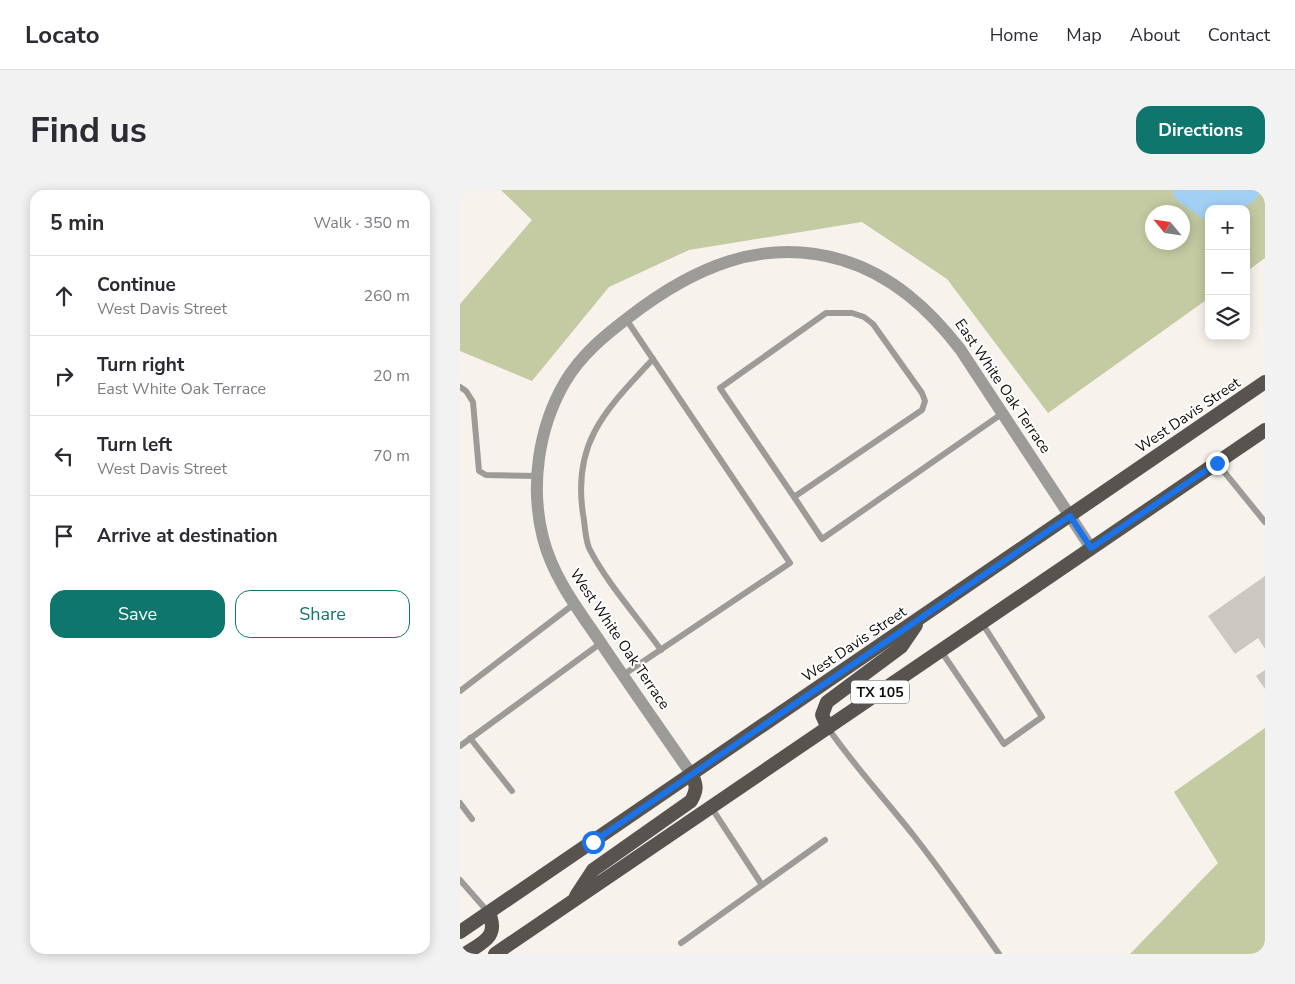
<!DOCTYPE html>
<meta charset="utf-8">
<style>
:root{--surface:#fff;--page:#f2f2f3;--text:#2b2b33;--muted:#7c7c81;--line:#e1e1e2;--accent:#0f766e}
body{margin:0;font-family:"Nunito Sans",sans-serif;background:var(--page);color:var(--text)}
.controls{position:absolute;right:15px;top:15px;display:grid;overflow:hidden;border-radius:10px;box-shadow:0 2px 12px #0003}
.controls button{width:45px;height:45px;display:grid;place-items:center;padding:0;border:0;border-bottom:1px solid var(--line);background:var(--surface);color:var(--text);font:25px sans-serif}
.compass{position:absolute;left:685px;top:15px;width:45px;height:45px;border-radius:50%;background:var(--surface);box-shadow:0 2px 12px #0003;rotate:299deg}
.stop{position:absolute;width:15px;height:15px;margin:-11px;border:4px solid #1a73e8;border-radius:50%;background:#fff}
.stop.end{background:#1a73e8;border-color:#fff;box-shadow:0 1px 5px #0008}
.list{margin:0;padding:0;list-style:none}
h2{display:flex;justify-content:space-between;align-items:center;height:65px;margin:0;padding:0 20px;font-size:21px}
h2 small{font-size:16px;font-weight:400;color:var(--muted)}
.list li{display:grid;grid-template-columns:32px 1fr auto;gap:15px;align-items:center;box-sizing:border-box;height:80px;padding:0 20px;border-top:1px solid var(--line)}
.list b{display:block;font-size:19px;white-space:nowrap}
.list p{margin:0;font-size:16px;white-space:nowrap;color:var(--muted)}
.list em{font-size:16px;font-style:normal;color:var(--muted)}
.actions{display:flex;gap:10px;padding:15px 20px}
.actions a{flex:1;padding:11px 0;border:1px solid var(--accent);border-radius:15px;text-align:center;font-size:18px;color:var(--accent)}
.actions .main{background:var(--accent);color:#fff}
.icon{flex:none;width:28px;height:28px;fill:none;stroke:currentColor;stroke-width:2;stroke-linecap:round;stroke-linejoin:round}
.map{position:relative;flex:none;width:805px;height:764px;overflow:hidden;border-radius:15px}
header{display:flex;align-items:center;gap:30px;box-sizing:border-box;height:70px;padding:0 25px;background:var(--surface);border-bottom:1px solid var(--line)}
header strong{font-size:24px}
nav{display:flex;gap:28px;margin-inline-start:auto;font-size:18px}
.intro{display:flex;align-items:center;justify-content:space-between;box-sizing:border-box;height:120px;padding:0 30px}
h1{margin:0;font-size:35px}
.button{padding:12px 22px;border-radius:15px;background:var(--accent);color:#fff;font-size:18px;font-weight:700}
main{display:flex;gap:30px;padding:0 30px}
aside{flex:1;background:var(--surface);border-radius:15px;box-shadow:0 2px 12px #0003}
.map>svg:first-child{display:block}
</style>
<header>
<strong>Locato</strong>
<nav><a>Home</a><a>Map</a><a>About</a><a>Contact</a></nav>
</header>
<div class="intro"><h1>Find us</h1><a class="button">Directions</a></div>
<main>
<aside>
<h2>5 min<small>Walk · 350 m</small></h2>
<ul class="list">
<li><svg class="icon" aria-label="ahead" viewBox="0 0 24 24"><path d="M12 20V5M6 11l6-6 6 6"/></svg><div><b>Continue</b><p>West Davis Street</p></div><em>260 m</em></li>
<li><svg class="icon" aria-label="right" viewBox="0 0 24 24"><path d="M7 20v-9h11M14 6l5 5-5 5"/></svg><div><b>Turn right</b><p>East White Oak Terrace</p></div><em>20 m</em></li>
<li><svg class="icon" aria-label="left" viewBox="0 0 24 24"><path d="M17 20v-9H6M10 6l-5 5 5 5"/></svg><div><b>Turn left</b><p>West Davis Street</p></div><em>70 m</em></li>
<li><svg class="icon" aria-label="arrive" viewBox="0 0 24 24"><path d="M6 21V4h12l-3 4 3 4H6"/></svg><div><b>Arrive at destination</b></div></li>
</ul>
<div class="actions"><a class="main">Save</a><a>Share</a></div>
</aside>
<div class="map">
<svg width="805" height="764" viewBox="0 0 805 764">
<rect width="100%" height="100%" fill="#f7f3ec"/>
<g fill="#c4caa2" fill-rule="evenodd">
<path d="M41 0H805V68L786 82V19H749V108L588 223 487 89 402 32 229 60 149 97 72 191 0 161V114L72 30ZM692 22H722V52H692Z"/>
<polygon points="805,538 805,764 670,764 758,673 714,602"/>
</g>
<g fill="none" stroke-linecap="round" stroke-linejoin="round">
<g stroke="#a2d0f5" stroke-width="28">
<polyline points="727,0 754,19"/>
<polyline points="757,19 785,0"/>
</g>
</g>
<g fill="#ccc7c1">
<polygon points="805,386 805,459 798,448 775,464 748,426"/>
<polygon points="805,480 805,499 796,486"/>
</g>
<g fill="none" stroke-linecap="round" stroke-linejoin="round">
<g stroke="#9d9b98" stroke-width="6">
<path d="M193 169C147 219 112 251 123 324 125 334 125 348 129 358 146 392 179 429 201 460"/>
<polyline points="0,197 6,201 13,212 19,281 26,285 78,286"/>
<polyline points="757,273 805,332"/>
<polyline points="334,307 260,198 366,123 392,123 404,127 413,134 462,203 465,211 462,220 334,307 362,349 543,223"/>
<polyline points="481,461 544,554 582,527 522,433"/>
<polyline points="163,485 330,373 166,129"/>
<polyline points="0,501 114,414"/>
<path d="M368 538C395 577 425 609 454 646 484 684 511 724 539 764"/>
<polyline points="10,548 52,601"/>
<polyline points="0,556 141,453"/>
<polyline points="0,613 12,629"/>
<polyline points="251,617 302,695"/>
<polyline points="0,690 29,723"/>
<polyline points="221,753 365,650"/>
</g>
<path stroke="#9d9b98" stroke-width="12" d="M232 585C202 542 172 499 143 456 120 422 93 388 83 348 70 297 78 238 105 192 121 165 144 146 169 127 231 79 301 46 382 70 432 85 469 119 500 159L631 358"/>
<g stroke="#57544f" stroke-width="14">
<polyline points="368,538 362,525 367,512 441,457 456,435"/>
<path d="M116 706 133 680 231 611C237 600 237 596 232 585"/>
<polyline points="0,742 805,192"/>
<path d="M5 764C23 752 39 747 29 723"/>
<polyline points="35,764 805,240"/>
</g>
</g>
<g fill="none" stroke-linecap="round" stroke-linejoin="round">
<polyline stroke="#1a73e8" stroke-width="6" points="133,652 610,326 631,358 757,273"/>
</g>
<g text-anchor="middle" stroke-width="4" stroke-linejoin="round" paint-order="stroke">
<rect fill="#fff" stroke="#575654" stroke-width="1" x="391" y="490.5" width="58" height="23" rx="4"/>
<g font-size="14" font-weight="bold" fill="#0f0d0b">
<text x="420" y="507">TX 105</text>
</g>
<g font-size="15" fill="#0f0d0b" stroke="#fff">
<text transform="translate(543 196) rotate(56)" y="5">East White Oak Terrace</text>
<text transform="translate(728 225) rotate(-34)" y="5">West Davis Street</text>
<text transform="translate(160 449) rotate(56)" y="5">West White Oak Terrace</text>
<text transform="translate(394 454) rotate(-34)" y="5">West Davis Street</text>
</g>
</g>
</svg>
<div class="controls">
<button>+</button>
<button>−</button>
<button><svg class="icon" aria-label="layers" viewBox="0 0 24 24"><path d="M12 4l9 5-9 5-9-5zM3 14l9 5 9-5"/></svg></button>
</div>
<svg class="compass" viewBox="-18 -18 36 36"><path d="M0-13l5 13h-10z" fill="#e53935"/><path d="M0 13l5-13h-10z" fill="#7c7c81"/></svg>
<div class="stop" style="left:133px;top:652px"></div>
<div class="stop end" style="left:757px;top:273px"></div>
</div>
</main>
